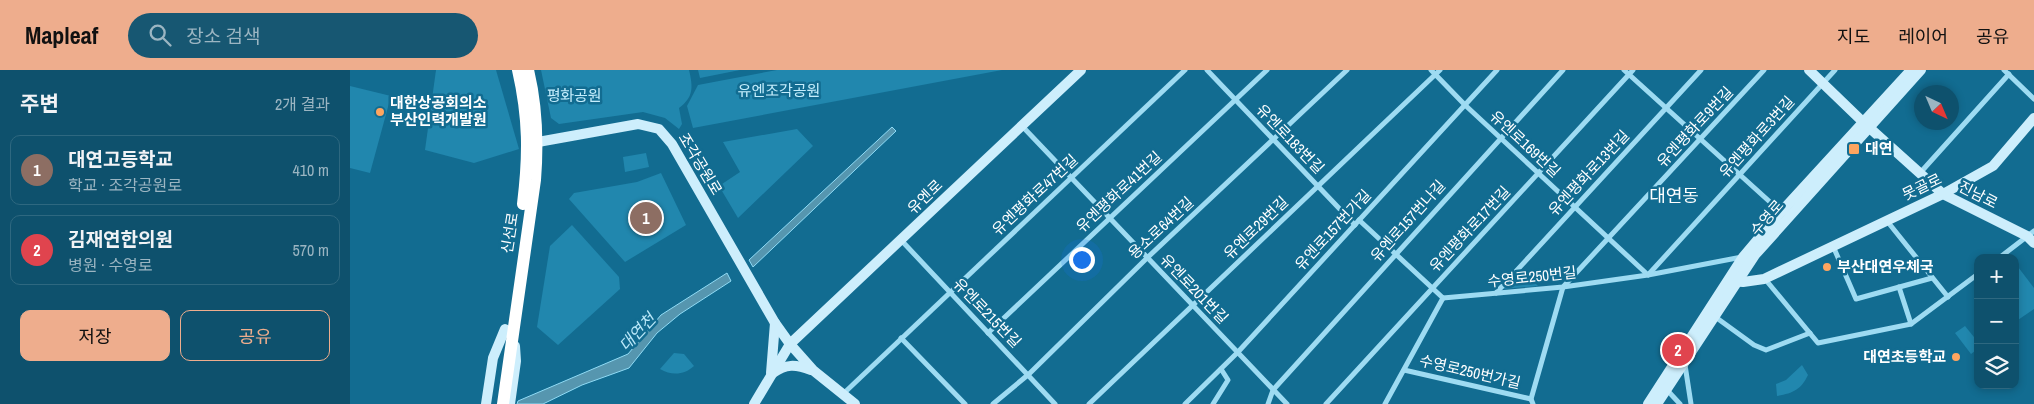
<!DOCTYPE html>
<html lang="ko">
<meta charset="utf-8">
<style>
:root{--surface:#0e516d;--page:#175772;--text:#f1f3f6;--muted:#9bb5c2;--line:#2e6880;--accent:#eead8d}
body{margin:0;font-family:"Archivo Narrow","Noto Sans KR",sans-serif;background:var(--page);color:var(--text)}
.controls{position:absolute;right:15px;bottom:15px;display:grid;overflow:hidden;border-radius:10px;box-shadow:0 2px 8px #0003}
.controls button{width:45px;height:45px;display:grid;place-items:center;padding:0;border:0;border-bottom:1px solid var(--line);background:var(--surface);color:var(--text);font:25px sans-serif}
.compass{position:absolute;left:1564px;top:15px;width:45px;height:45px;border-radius:50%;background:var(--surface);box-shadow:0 2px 8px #0003;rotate:136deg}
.you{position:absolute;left:731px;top:189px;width:18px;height:18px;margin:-12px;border:4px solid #fff;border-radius:50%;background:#1a73e8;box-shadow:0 0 0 8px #1a73e833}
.badge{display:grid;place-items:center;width:32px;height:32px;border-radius:50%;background:var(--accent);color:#fff;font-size:16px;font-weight:700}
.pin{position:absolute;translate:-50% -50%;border:2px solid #fff;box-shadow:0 1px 5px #0006}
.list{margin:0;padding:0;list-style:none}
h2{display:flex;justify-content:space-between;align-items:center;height:65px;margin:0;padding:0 20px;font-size:21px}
h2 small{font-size:16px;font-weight:400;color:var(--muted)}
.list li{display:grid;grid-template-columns:32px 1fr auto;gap:15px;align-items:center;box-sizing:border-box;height:70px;margin:0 10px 10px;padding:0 10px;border:1px solid var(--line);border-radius:10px}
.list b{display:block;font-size:19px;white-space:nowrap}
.list p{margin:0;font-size:16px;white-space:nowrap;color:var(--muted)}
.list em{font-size:16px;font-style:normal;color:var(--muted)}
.actions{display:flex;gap:10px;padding:15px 20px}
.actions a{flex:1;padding:11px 0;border:1px solid var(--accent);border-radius:10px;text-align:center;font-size:18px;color:var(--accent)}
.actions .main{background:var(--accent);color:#111}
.icon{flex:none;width:28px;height:28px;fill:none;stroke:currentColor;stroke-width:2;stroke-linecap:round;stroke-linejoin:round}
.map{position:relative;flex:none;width:1684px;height:334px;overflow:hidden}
header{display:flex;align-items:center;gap:30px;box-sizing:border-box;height:70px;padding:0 25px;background:var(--accent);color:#111}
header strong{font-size:24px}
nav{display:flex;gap:28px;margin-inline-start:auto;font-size:18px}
.search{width:350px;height:45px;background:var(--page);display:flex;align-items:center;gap:12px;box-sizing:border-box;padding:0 18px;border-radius:28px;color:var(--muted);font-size:19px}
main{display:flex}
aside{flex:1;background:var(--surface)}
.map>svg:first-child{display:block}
</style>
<header>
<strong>Mapleaf</strong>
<div class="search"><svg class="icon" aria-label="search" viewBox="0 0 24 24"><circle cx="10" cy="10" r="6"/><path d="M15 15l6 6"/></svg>장소 검색</div>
<nav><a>지도</a><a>레이어</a><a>공유</a></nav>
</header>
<main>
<aside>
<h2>주변<small>2개 결과</small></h2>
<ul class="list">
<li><span class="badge" style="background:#8d6e63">1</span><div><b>대연고등학교</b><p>학교 · 조각공원로</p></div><em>410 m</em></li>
<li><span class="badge" style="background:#e0444e">2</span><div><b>김재연한의원</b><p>병원 · 수영로</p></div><em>570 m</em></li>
</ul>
<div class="actions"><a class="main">저장</a><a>공유</a></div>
</aside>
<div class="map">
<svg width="1684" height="334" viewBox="0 0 1684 334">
<rect width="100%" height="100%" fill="#126c91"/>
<g fill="#2187ae">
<polygon points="86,0 146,0 169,79 124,93 75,80"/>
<path d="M191 0H339C343 17 344 27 329 38L332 54 329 59 315 48 293 42 209 54 201 48Z"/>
<polygon points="348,0 390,0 350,8"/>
<polygon points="427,0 652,0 343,58 337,36 348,15"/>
<polygon points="0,16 41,26 20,103 0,98"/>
<polygon points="447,59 463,76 388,148 369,116 390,102 373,72"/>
<polygon points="296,83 299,97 275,102 273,87"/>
<polygon points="311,103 336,155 275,192 219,129 224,123 287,112"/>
<polygon points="222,155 269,207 270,219 208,275 187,257 200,176"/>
<polygon points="1665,193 1684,218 1684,239 1665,252"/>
<polygon points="1171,199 1188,216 1153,219"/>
<polygon points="1615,256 1628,272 1628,284 1625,281 1621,284 1605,263"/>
<path d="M324 283 334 284 344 296C334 305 322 306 310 299Z"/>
<path d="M1452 295 1458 305C1451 320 1443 323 1427 326L1426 314 1436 310Z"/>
</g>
<g fill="#5696af" stroke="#90dbf5">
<polygon points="542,57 546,61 403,197 399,190"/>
<polygon points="377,203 381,211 330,244 307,263 279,298 232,315 193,334 167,334 168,331 278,284 311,245"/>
</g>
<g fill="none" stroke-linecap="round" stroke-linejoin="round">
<g stroke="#9edbf2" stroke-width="5">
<polyline points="857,0 1005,155"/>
<polyline points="1081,0 1115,35 1298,205 1485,0"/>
<polyline points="1274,0 1431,142"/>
<polyline points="1654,0 1684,29"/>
<polyline points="672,56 937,334"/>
<polyline points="1570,103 1659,4"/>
<polyline points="1009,150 1093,228"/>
<polyline points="1537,151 1598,227"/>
<polyline points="551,170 705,334"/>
<polyline points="1483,176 1506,229 1582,208"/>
<polyline points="1649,188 1684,161"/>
<polyline points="1415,209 1468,273 1561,254 1628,204"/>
<polyline points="1549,217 1561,254"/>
<polyline points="1146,223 1351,0"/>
<polyline points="1093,228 1213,217 1298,205 1392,187"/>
<polyline points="1364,246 1404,275 1416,280 1460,263"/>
<polyline points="638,263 917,0"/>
<polyline points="551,268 615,334"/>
<polyline points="1335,295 1341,334"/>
<polyline points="1054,300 1181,329"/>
<polyline points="1317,320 1330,334"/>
<polyline points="493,324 835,0"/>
<polyline points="643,334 679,304 797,188 997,0"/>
<polyline points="739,334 1090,0"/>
<polyline points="835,334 888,282 1147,0"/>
<polyline points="863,334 878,310 871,299"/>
<polyline points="918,334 923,320 1213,0"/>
<polyline points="976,334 1283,0"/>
<polyline points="1035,334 1093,228"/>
<polyline points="1183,334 1181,329 1213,217 1414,0"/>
</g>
<g stroke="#cdeefc" stroke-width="10">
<polyline points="1459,0 1513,52 1593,124 1677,166 1684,173"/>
<polyline points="188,72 288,54 309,59 322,74 425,253 440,274 464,301 505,334"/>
<polyline points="1381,211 1393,212 1414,209 1593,124 1643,96 1684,48"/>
<polyline points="421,303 425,253"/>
<path d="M423 303C436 294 445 294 461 300"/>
<polyline points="136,334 143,288 155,259"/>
<polyline points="160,334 166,291 165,276"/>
<polyline points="404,334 440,274 731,0"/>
<polyline points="1298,334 1393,187 1431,142 1561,0"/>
<polyline points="1307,334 1405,185 1571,0"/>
</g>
<g stroke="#fff" stroke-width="12">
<path d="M168 0C179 48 179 85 173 134"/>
<path d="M153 334 185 110C188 72 187 37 178 0"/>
</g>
</g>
<g fill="#ffa55f" stroke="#126c91" stroke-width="2">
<circle cx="30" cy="42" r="5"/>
<rect x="1498" y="73" width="12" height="12" rx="2.5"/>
<circle cx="1477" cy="197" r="5"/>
<circle cx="1606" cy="287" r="5"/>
</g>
<g text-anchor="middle" stroke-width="5" stroke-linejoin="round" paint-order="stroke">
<g font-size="15" fill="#c5eefd" stroke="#126c91">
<text x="429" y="26">유엔조각공원</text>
<text x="224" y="31">평화공원</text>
</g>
<g font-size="15" font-weight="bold" fill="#fff" stroke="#126c91" text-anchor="start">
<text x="40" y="38">대한상공회의소<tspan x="40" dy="17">부산인력개발원</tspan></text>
<text x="1515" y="84">대연</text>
<text x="1487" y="202">부산대연우체국</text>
<text x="1596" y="292" text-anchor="end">대연초등학교</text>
</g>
<g font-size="15" fill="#fff" stroke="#126c91">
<text transform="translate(1345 57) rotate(-47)" y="5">유엔평화로9번길</text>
<text transform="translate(1407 67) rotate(-48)" y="5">유엔평화로3번길</text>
<text transform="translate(940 69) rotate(46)" y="5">유엔로183번길</text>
<text transform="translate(1175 74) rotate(43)" y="5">유엔로169번길</text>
<text transform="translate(350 94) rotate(59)" y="5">조각공원로</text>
<text transform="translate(1239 103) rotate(-47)" y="5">유엔평화로13번길</text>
<text transform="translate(1572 117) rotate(-26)" y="5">못골로</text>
<text transform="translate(769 122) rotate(-43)" y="5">유엔평화로41번길</text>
<text transform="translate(685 125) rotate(-43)" y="5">유엔평화로47번길</text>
<text transform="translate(1628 125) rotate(27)" y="5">진남로</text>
<text transform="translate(575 127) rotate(-44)" y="5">유엔로</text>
<text transform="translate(1417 148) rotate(-49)" y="5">수영로</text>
<text transform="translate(1058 151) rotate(-48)" y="5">유엔로157번나길</text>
<text transform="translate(811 158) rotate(-43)" y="5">용소로64번길</text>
<text transform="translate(906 158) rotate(-44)" y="5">유엔로29번길</text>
<text transform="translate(1120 159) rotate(-47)" y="5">유엔평화로17번길</text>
<text transform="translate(983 160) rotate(-47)" y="5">유엔로157번가길</text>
<text transform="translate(160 163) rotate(-81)" y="5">신선로</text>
<text transform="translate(1182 207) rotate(-6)" y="5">수영로250번길</text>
<text transform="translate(844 219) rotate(46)" y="5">유엔로201번길</text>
<text transform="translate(637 243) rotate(46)" y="5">유엔로215번길</text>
<text transform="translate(1120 302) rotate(13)" y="5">수영로250번가길</text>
</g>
<g font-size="16" font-style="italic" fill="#bbe9fa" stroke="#126c91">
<text transform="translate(287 262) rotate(-47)" y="6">대연천</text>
</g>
<g font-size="18" fill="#fff" stroke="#126c91">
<text x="1324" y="132">대연동</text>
</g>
</g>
</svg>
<div class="controls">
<button>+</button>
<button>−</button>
<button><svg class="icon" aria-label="layers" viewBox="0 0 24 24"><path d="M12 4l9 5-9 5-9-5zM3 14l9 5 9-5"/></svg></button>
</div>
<svg class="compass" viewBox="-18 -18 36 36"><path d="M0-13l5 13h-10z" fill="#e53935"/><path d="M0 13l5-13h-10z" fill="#9bb5c2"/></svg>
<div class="you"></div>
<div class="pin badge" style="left:296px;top:148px;background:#8d6e63">1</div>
<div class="pin badge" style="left:1328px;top:280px;background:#e0444e">2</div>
</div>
</main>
